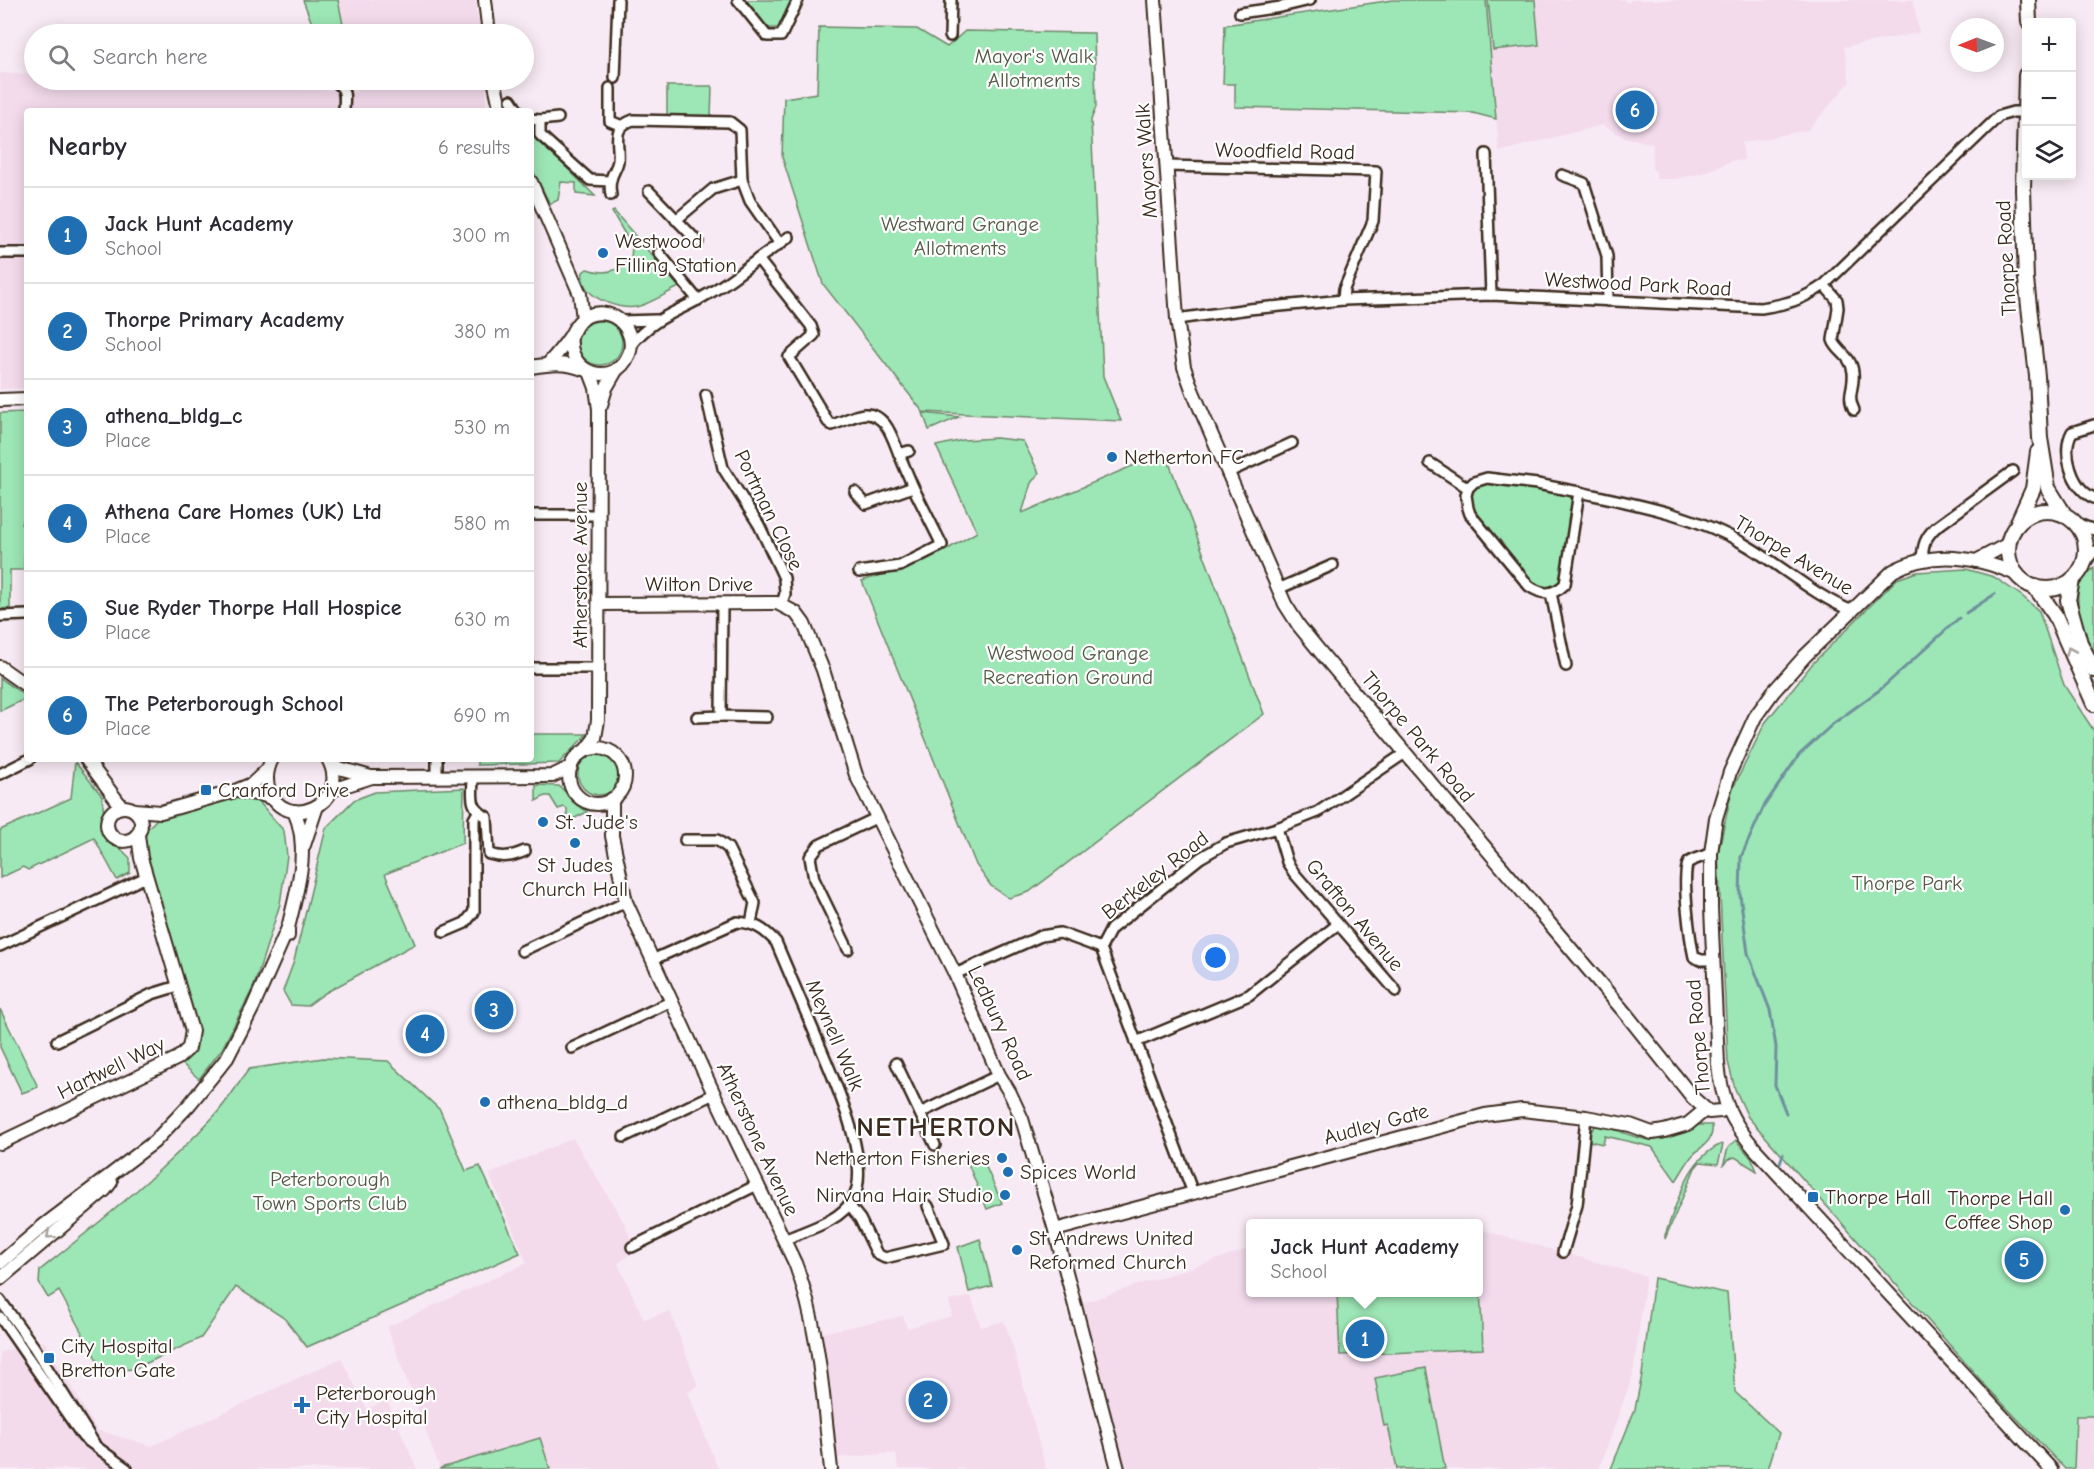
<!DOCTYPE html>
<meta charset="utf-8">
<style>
:root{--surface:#fff;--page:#f7f7f7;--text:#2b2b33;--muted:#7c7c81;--line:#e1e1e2;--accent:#1f6fb2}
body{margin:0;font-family:"Comic Neue",sans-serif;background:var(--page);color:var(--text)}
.controls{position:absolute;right:18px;top:18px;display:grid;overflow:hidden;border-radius:6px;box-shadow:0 3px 15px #0003}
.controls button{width:54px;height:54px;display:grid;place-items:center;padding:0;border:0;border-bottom:2px solid var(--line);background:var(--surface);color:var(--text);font:30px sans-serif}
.compass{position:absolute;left:1950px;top:18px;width:54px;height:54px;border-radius:50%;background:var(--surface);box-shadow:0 3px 15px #0003;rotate:269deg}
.you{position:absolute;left:1216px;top:958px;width:21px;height:21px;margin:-15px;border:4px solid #fff;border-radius:50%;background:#1a73e8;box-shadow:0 0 0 9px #1a73e833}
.badge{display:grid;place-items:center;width:39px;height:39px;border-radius:50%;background:var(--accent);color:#fff;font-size:20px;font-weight:700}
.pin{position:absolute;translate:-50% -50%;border:3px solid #fff;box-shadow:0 2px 6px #0006}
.popup{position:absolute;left:1246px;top:1219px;width:237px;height:78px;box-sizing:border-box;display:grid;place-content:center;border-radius:6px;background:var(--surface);filter:drop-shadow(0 2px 4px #0005);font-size:20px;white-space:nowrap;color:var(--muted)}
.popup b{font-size:22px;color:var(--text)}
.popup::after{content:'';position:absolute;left:50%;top:100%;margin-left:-12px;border:12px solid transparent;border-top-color:var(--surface)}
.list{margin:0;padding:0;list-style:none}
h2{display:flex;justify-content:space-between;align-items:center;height:78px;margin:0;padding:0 24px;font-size:26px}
h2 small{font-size:20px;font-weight:400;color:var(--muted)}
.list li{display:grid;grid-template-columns:39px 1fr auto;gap:18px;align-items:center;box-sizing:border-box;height:96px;padding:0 24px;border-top:2px solid var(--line)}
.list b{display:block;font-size:22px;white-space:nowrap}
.list p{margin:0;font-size:20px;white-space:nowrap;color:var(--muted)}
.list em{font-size:20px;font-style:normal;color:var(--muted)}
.icon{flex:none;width:33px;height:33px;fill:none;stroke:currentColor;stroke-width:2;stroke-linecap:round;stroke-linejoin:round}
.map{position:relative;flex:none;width:2094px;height:1469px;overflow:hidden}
.search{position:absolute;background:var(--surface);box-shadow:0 3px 15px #0003;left:24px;top:24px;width:510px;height:66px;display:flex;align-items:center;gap:15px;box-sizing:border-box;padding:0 21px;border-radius:33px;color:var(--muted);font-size:22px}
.panel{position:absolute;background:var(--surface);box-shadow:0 3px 15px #0003;left:24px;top:108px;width:510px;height:654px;border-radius:6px}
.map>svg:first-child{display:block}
</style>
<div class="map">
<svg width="2094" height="1469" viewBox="0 0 2094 1469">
<rect width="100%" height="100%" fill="#f8eaf4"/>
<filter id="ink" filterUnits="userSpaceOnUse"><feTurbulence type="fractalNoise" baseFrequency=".0167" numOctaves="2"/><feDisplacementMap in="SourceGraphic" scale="12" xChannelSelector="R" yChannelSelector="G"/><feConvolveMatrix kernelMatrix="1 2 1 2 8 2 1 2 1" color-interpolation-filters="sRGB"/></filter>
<g filter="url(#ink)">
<g fill="#f3dbec">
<polygon points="338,0 475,0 480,34 345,34"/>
<polygon points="1486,0 1625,0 1626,3 1632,0 1913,0 1919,33 1844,47 1850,82 1808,130 1742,143 1744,160 1732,161 1702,173 1676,179 1656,179 1656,172 1652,168 1653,144 1624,137 1602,125 1499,152"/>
<polygon points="0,73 34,75 34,80 115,80 357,92 354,80 486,80 487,84 485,111 27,111 27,388 0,389"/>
<polygon points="573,1138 625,1224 635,1250 618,1264 644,1319 670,1311 698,1386 688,1392 718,1469 440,1469 387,1327 527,1263 489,1174"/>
<polygon points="1479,1229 1646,1276 1633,1375 1599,1469 1125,1469 1082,1303 1251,1248 1251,1292 1479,1292"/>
<polygon points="971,1296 981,1327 1004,1321 1013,1347 1046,1469 898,1469 896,1453 836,1458 820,1333 903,1316 907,1328 952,1316 949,1301"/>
<polygon points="45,1342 97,1430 152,1446 341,1358 367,1409 387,1400 417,1469 0,1469 0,1352"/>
<polygon points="2076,1415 2094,1417 2094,1469 2074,1469"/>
</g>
<g fill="#9de6b5" stroke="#6c886a" stroke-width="1.5">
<polygon points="303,0 338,0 345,34 316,34"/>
<polygon points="745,0 793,0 779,28 767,28"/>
<polygon points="1393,0 1486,0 1496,119 1473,113 1235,107 1235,84 1223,84 1225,25"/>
<polygon points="1488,0 1535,0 1539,45 1493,50"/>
<polygon points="819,27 917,29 947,47 965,31 1094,33 1096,107 1091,120 1103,376 1121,421 923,412 823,284 782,157 784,98 817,93"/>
<polygon points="667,86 712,86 711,118 667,117"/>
<polygon points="531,132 595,196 576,194 576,183 561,182 558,200 550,204 531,167"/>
<path d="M614 211 679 287C666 293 650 304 636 307 616 310 579 296 583 272L587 269C604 275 619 272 631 259L632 246 612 212Z"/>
<circle cx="600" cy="343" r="22"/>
<polygon points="27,412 27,515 21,524 25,527 24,570 10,570 10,608 0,609 0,413"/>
<polygon points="923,413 959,417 929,430"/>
<polygon points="996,438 1023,441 1039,473 1031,483 1022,513 1165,452 1264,714 1029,892 1009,898 991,886 976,865 862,581 941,553 977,532 936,446 963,440"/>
<path d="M1488 482C1507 484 1552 487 1566 494 1571 497 1570 498 1573 502L1562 577 1559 583 1547 589 1533 585 1472 510 1470 494 1472 490 1482 483Z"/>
<path d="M2094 568V656C2086 635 2071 604 2081 581 2083 576 2090 572 2094 568Z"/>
<polygon points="1966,569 1994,577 2022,596 2039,611 2064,685 2094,731 2094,1416 2076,1416 2074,1469 2065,1469 1985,1385 1748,1117 1735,1089 1728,1062 1718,853 1732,790 1765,723 1813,663 1897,579 1917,572"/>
<polygon points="0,678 27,697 27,698 0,711"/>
<polygon points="531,734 587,734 559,763 477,765 477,759 531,759"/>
<circle cx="599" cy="774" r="21"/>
<polygon points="75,762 102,796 106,834 130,858 130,873 117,880 94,838 28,870 23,867 0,878 0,830 71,798"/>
<polygon points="536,785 559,786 587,812 567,822 567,809 564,807 558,809 550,796 545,796 536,801"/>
<polygon points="464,788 463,843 385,874 415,944 325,993 307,1006 291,1005 283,991 294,961 326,828 354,800 375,792"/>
<polygon points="254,796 284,831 287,856 280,904 254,986 222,1049 199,1079 178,1060 191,1049 150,879 143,833 162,814 228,797"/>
<polygon points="0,1009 38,1087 22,1093 0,1047"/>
<path d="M323 1058 388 1061 440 1110 466 1171 480 1166 520 1253 307 1347 284 1318 236 1287 201 1338 134 1369 103 1371 59 1291 48 1298 39 1283 40 1270C101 1221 163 1172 216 1114 228 1100 238 1084 249 1069Z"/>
<path d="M1698 1125H1712C1714 1142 1702 1145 1692 1156 1686 1164 1681 1173 1676 1181L1652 1147 1605 1136 1603 1144 1589 1141 1590 1133 1595 1126C1615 1126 1632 1139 1652 1140 1668 1140 1685 1132 1698 1125Z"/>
<polygon points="1736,1140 1752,1159 1757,1171 1735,1157 1727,1160 1723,1166 1728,1148"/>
<path d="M1722 1144 1723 1145 1718 1164 1700 1162 1695 1168 1665 1239V1235C1678 1202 1686 1159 1722 1144Z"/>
<polygon points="982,1158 1002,1203 987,1209 968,1164"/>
<polygon points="980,1239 992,1286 969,1292 958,1247"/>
<polygon points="1479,1267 1483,1349 1340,1355 1337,1293 1479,1292"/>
<polygon points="1654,1278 1727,1293 1735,1392 1779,1433 1768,1469 1611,1469 1635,1409 1642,1375"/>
<polygon points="1426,1368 1445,1469 1397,1469 1388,1425 1384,1426 1375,1378"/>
<polygon points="540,1438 550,1469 440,1469 441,1468"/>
</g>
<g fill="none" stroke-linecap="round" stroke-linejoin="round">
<g stroke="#6e919d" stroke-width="3">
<polyline points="1966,613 1995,594"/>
<polyline points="1786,1113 1775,1085 1776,1047 1770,1010 1748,953 1740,895 1741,857 1764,806 1799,755 1834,723 1881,689 1959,618"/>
<polyline points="1780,1163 1783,1154"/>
</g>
<g stroke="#3b2a1e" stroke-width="14">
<g id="street">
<polyline points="738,0 767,36 781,36 798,0"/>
<polyline points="1240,13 1281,7 1310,0"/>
<polyline points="950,36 951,0"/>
<polyline points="615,78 618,0"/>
<path d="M339 85C347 90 344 102 344 111"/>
<polyline points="610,88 610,121 622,126"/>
<polyline points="511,100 518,111"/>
<polyline points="531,119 540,120 540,135 590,180 610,181"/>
<polyline points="540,120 558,118"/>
<polyline points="1486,154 1491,295"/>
<polyline points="1166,166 1376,171 1373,221 1344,289 1343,300"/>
<polyline points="1562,175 1584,183 1607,256 1608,301"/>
<polyline points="649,191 698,242"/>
<path d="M611 195C610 190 610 184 611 180 612 173 617 168 618 161 620 142 610 128 633 120L730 122 740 130 742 180 750 201 780 244"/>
<polyline points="676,220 713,189 742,180"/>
<polyline points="0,253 27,253"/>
<polyline points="659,253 698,300"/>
<polyline points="758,259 789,237"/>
<path d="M1824 285 1837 300 1838 308 1833 340C1837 352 1851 355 1853 372 1855 387 1846 395 1854 410"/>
<path d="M1177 319 1249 309 1343 300 1491 295 1761 308C1787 304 1802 300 1824 285L1999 116 2013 112H2025"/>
<polyline points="621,321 656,320"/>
<path d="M631 345C653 317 679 312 708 294 726 284 742 271 758 259L811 326 814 335 789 357 828 422 832 425C842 422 854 415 864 414 886 413 892 437 899 454L909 451"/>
<polyline points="706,395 723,468 759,525 784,578 785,594 781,605"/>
<path d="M2094 425 2072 432C2061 452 2072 489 2094 498"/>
<polyline points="1430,463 1468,488"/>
<polyline points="1227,473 1292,443"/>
<path d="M1487 478 1537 484 1579 492 1565 584C1553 596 1542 595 1529 586L1470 514 1468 508 1466 495 1468 488 1474 482Z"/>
<polyline points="855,492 866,504 913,487"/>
<path d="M1579 492C1635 504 1696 515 1746 545 1783 567 1812 594 1852 611"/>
<polyline points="531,515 599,515"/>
<polyline points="2076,523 2094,530"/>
<path d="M1922 559C1923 545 1925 538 1935 528L2013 471"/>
<polyline points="2084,564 2094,551"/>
<polyline points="859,572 900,566 942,545 913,487 899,454"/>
<polyline points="1278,589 1333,565"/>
<polyline points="1551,593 1566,666"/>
<polyline points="722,603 721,716 767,717"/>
<polyline points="0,616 27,615"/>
<polyline points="531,668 599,668"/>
<polyline points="697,717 721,716"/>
<polyline points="437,759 437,777"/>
<polyline points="0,774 30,759"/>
<path d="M473 777C473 795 468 807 487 817L489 854C503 858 511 857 525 851"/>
<polyline points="1277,828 1287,862 1294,873 1396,991"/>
<polyline points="685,840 717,840 728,848 755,903 751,923"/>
<path d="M1711 853C1705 856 1694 859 1689 862 1680 870 1691 944 1694 957L1701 960H1714"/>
<polyline points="444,932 465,923 474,912 474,819 478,812"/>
<polyline points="0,946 146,877"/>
<polyline points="848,949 814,879 810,857 819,845 876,818"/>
<polyline points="522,951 626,902"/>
<path d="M652 960 737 922C755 923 764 929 776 942 789 973 802 1004 815 1034 830 1071 874 1162 853 1199 840 1222 806 1230 784 1240"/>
<polyline points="955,974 1041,936 1060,933 1101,948"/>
<polyline points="57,1041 152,994 178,986"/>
<polyline points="1136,1042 1249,995 1338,924"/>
<polyline points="572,1048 672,1001"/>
<polyline points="896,1063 935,1145"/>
<polyline points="920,1113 999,1075"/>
<polyline points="624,1137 714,1094"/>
<polyline points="1193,1193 1101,948 1111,929 1200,858 1226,843 1277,828 1318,812 1405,753"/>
<polyline points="849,1205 860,1219 877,1254 885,1258 944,1244 928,1206"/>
<polyline points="632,1247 757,1185"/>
<polyline points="1563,1252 1577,1205 1586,1117"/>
<polyline points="0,1300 34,1347 94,1443"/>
<polyline points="0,1317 83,1437 127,1469"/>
</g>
</g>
<g stroke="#3b2a1e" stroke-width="16">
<g id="secondary">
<polyline points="485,0 489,34"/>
<polyline points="1155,0 1177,319 1184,367 1193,392 1285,604 1299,626 1326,659 1626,1014 1693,1098 1709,1112 1721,1111 1727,1108"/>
<polyline points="494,80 501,111"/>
<polyline points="531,182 580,294 583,319"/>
<path d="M549 363C556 355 563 347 569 338 573 333 574 327 579 322 591 309 612 311 623 324 630 332 633 344 629 354 615 389 566 375 571 335"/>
<path d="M531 367C550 364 564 362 583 369"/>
<polyline points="0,400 27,399"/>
<polyline points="601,405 606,388 617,369"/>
<polyline points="1976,561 2008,544"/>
<path d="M2016 574C1976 556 1932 550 1893 571L1805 656 1773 692 1755 717 1730 772 1716 818 1711 853V908L1718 1064C1722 1102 1731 1121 1755 1149L2051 1469"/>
<polyline points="599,604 777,603 796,613 804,624 823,670 856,775 955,974 999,1075 1010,1093 1022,1119 1055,1230 1118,1469"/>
<polyline points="0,667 27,686"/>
<circle cx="597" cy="776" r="28"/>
<polyline points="585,751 595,738 598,720 599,409 596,388 590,372"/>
<polyline points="86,759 122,807"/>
<path d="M272 759C267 769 265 779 269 790 284 833 353 805 328 759"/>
<polyline points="332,766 371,777"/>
<polyline points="332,790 372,777 552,776 571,767"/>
<polyline points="237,791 263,795 273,799"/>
<path d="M612 799V836L626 902 714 1094 795 1263C820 1328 823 1400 831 1469"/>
<circle cx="124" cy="824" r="17"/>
<polyline points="134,810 161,812 235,791 252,784 267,770"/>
<polyline points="304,845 317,806"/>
<path d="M288 936V928C297 890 311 848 294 811"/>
<polyline points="0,1143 178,1058 189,1048 192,1031 141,858 138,835"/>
<polyline points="1055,1230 1485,1115 1522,1110 1586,1117 1630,1125 1652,1133 1664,1131 1688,1124 1705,1110"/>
<polyline points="0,1263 43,1226 154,1142 189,1105 227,1058 253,1007 288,928"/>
<polyline points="0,1279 105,1190 111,1182"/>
</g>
</g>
<g stroke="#3b2a1e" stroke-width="18">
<g id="primary">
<polyline points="2028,0 2029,22"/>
<polyline points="2026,75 2023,189 2026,280 2037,376 2040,438 2048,488 2064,514"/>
<circle cx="2047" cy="550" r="39"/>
<polyline points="2018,522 2033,489 2038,452"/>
<polyline points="2072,580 2068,600 2080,643 2094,670"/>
<polyline points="2035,587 2055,615 2094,704"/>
</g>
</g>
<use href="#street" stroke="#fff" stroke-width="9"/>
<use href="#secondary" stroke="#fff" stroke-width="12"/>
<use href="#primary" stroke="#fff" stroke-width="14"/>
</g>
<defs><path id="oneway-chevron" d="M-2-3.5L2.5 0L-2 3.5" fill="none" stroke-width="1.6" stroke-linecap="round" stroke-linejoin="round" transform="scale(1.5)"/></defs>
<g stroke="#a79f9a">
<use href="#oneway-chevron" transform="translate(2070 651) rotate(-114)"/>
<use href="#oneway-chevron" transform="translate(50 1235) rotate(140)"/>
</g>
</g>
<g fill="#1f6fb2" stroke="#fff" stroke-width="2">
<circle cx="603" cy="253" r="6"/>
<circle cx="1112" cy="457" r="6"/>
<rect x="200" y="784" width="12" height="12" rx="3"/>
<circle cx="543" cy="822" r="6"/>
<circle cx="575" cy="843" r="6"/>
<circle cx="485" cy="1102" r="6"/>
<circle cx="1002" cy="1158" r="6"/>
<circle cx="1008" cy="1172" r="6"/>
<circle cx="1005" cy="1195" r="6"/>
<rect x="1807" y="1191" width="12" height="12" rx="3"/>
<circle cx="2065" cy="1210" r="6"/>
<circle cx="1017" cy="1250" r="6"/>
<rect x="43" y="1352" width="12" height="12" rx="3"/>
<path d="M299 1396h6v6h6v6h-6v6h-6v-6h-6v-6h6z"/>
</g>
<g text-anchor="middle" stroke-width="4.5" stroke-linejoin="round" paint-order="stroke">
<g font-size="21" fill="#545944" stroke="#fff">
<text x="1034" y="63">Mayor's Walk<tspan x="1034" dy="24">Allotments</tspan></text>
<text x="960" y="231">Westward Grange<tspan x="960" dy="24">Allotments</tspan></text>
<text x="1068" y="660">Westwood Grange<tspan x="1068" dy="24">Recreation Ground</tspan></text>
<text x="1907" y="890">Thorpe Park</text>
<text x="330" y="1186">Peterborough<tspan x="330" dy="24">Town Sports Club</tspan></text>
</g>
<g font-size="21" fill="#3b2a1e" stroke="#fff">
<text transform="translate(1285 151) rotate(1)" y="7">Woodfield Road</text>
<text transform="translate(1146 161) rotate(-94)" y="7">Mayors Walk</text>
<text transform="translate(2006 258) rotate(-93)" y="7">Thorpe Road</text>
<text transform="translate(1638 284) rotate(3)" y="7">Westwood Park Road</text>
<text transform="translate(769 510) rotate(64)" y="7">Portman Close</text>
<text transform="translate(1794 555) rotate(31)" y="7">Thorpe Avenue</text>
<text transform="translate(580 565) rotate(-90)" y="7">Atherstone Avenue</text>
<text x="699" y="591">Wilton Drive</text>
<text transform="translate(1418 737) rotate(50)" y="7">Thorpe Park Road</text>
<text transform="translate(1155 875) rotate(-38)" y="7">Berkeley Road</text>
<text transform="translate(1355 915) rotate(50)" y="7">Grafton Avenue</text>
<text transform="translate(1000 1023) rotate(65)" y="7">Ledbury Road</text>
<text transform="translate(835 1035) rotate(67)" y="7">Meynell Walk</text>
<text transform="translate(1698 1037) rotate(-95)" y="7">Thorpe Road</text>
<text transform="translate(111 1068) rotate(-26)" y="7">Hartwell Way</text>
<text transform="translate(1376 1124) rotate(-15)" y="7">Audley Gate</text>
<text transform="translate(758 1139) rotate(65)" y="7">Atherstone Avenue</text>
</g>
<g font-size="21" fill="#3b2a1e" stroke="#fff" text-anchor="start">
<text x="615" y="248">Westwood<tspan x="615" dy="24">Filling Station</tspan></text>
<text x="1124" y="464">Netherton FC</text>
<text x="218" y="797">Cranford Drive</text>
<text x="555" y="829">St. Jude's</text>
<text x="575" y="872" text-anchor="middle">St Judes<tspan x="575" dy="24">Church Hall</tspan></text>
<text x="497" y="1109">athena_bldg_d</text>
<text x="990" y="1165" text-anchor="end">Netherton Fisheries</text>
<text x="1020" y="1179">Spices World</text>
<text x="993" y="1202" text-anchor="end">Nirvana Hair Studio</text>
<text x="1825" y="1204">Thorpe Hall</text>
<text x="2053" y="1205" text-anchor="end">Thorpe Hall<tspan x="2053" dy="24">Coffee Shop</tspan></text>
<text x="1029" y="1245">St Andrews United<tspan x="1029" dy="24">Reformed Church</tspan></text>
<text x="61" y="1353">City Hospital<tspan x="61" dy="24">Bretton Gate</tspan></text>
<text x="316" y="1400">Peterborough<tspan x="316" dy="24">City Hospital</tspan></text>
</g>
<g font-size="27" font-weight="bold" letter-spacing="1.5" fill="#3b2a1e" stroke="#fff">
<text x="936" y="1136">NETHERTON</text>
</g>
</g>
</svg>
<div class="controls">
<button>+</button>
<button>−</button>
<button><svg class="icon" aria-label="layers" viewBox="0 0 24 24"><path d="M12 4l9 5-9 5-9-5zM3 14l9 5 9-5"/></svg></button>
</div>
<svg class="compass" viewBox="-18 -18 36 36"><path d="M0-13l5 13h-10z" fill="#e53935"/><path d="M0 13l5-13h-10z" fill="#7c7c81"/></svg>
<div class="you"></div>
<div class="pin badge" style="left:1365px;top:1339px">1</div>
<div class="popup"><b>Jack Hunt Academy</b>School</div>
<div class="pin badge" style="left:928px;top:1400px">2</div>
<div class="pin badge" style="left:494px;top:1010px">3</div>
<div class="pin badge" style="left:425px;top:1034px">4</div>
<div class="pin badge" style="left:2024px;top:1260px">5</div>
<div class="pin badge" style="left:1635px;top:110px">6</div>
<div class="search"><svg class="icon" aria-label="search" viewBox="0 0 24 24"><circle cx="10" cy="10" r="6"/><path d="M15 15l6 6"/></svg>Search here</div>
<section class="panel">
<h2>Nearby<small>6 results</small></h2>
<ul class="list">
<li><span class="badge">1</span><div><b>Jack Hunt Academy</b><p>School</p></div><em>300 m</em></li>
<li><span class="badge">2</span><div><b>Thorpe Primary Academy</b><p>School</p></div><em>380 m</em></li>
<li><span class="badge">3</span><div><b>athena_bldg_c</b><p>Place</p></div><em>530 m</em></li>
<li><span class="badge">4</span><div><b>Athena Care Homes (UK) Ltd</b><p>Place</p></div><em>580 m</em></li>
<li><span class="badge">5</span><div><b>Sue Ryder Thorpe Hall Hospice</b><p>Place</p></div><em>630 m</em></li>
<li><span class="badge">6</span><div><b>The Peterborough School</b><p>Place</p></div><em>690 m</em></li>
</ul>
</section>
</div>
